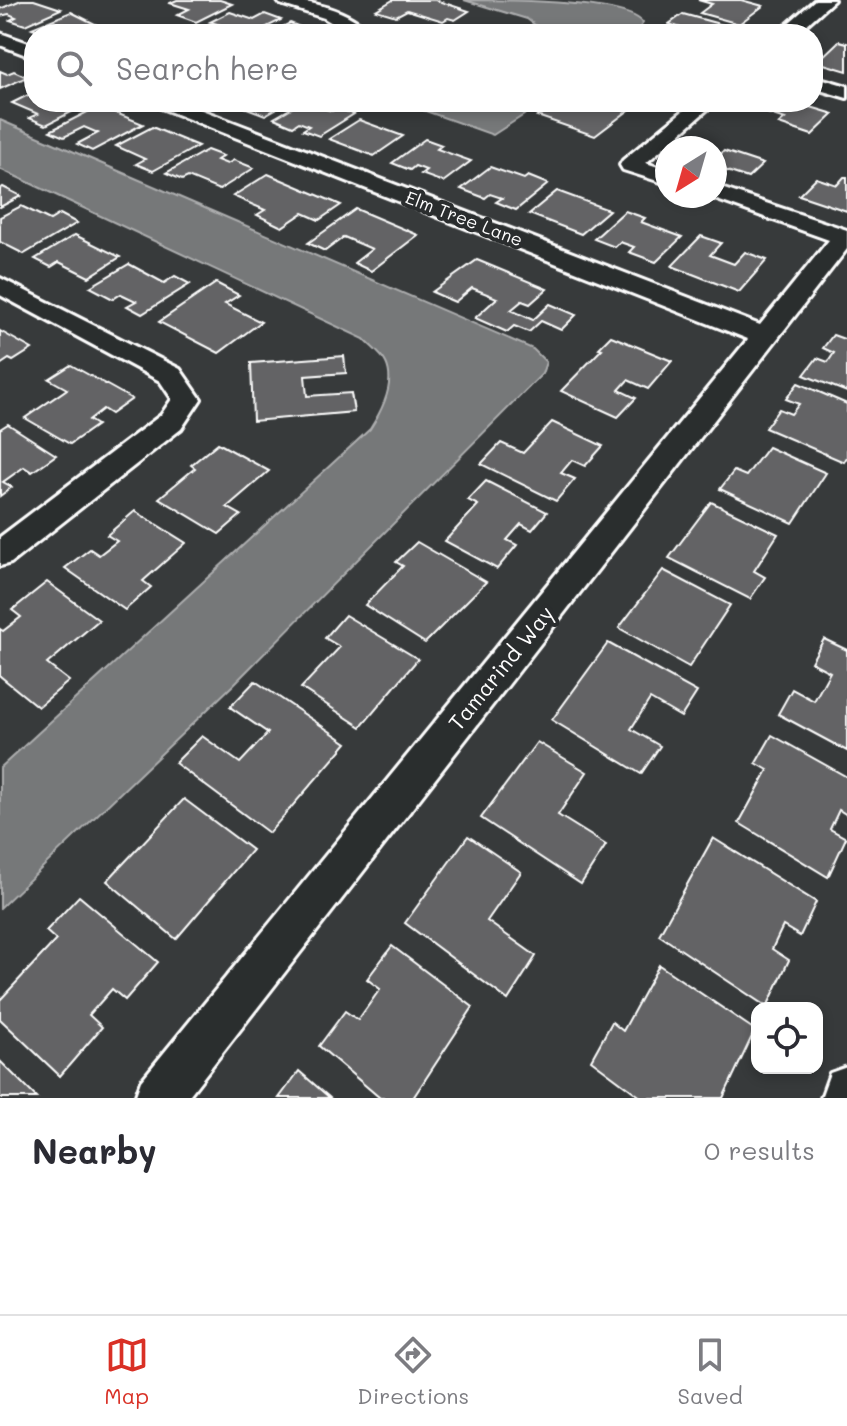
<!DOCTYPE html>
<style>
:root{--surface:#fff;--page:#f2f2f3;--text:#2b2b33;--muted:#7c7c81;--line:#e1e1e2;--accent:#d93025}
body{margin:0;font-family:Mali,sans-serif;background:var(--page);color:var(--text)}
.controls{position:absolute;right:24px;bottom:24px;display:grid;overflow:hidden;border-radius:16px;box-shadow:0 4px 12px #0003}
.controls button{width:72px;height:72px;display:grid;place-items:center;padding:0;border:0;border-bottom:2px solid var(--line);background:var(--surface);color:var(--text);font:40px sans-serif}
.compass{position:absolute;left:655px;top:136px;width:72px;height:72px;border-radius:50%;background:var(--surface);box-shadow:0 4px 12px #0003;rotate:217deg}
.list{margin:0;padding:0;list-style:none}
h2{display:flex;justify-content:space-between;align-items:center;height:104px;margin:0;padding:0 32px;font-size:34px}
h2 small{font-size:26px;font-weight:400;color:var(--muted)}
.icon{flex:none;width:44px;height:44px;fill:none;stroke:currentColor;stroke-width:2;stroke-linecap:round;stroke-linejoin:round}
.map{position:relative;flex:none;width:847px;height:1098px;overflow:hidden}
.search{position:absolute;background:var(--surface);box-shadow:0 4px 12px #0003;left:24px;right:24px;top:24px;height:88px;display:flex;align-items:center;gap:20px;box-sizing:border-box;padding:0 28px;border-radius:32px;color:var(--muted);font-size:30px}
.sheet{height:216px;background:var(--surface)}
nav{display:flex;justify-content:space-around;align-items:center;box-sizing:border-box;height:112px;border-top:2px solid var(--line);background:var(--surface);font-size:22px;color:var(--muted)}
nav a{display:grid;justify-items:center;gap:4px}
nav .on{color:var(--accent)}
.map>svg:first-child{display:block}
</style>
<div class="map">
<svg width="847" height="1098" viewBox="0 0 847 1098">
<rect width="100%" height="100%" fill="#373a3b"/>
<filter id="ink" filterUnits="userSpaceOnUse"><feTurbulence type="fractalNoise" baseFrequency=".0125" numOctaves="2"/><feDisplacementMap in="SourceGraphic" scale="16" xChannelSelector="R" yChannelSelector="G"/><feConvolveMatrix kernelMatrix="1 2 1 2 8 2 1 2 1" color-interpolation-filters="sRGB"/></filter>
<g filter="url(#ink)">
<g fill="#767879" stroke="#adaeaf" stroke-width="2">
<path d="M464 0C498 0 628 0 643 23L635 34H532L535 25 527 19Z"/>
<polygon points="432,102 544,102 493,135 420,109"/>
<path d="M0 120 533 349 546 362 542 374 232 686 0 908V768L370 429C381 412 396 384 386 363 382 354 370 346 364 339L0 169Z"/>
</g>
<g fill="#636465" stroke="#fff" stroke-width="2">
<polygon points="21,0 34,0 61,9 25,25 10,20 16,17 9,14 0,16 0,9"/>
<polygon points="177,0 220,0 232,4 196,22 177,15 189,9 170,3"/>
<polygon points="393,0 435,0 469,11 455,20 448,18 443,21 407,10 396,16 376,10"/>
<polygon points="698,0 741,0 763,6 739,24 700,13 712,4"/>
<polygon points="71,12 97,25 77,34 57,34 49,30 43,32 32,28"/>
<polygon points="230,12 254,20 265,14 281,20 253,34 210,22"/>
<polygon points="683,14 734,28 726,34 672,34 681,28 669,24"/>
<polygon points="290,23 308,30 299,34 269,34"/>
<polygon points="454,25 484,27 481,34 434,34 451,33"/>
<polygon points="839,41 847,43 847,71 817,62"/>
<polygon points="0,71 7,74 14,71 27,77 0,89"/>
<polygon points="34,92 34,102 91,102 46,125 29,118 38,114 12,103"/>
<polygon points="248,102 288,102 265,115 247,108 254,104"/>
<polygon points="302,102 332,111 337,108 354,114 319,136 303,130 309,126 299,122 293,126 274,118"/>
<polygon points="577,102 605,102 629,110 595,136 537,116 555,104 569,108"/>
<polygon points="763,102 794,102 834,114 812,135 779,124 785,119 755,109"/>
<polygon points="99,106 143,124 92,151 77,144 98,133 84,127 64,137 50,131"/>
<polygon points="359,120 403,136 374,156 329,139"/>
<polygon points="152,127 176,137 198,146 153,171 136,164 145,159 116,146"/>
<polygon points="425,139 442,145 437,149 471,161 443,182 421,174 426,170 415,166 410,170 392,163"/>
<polygon points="207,150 223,156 217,160 227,164 234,160 254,168 219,190 188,177 182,180 166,173"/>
<polygon points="724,151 763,164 748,178 715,167 715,159"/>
<polygon points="490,167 524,179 528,176 548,184 516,210 496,202 502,198 490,194 485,198 461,189"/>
<polygon points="268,174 294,185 341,205 319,220 303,213 282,227 257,215 265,210 233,196"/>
<polygon points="844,177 847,177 847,211 799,195 816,178 837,185"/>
<polygon points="3,187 21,196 0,207 0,189"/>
<polygon points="557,191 609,210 581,234 529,214"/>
<polygon points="21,206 50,220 60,214 77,223 24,254 0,242 0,217"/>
<polygon points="356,209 418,235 371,271 354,263 372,249 344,237 325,251 308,243"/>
<polygon points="625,211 645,218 641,222 682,237 656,262 629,252 634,247 620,242 615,247 594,239"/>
<polygon points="75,235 120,257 89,277 59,262 51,267 35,259"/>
<polygon points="701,236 721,243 710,255 734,264 745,252 767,260 739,292 672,266"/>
<polygon points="477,260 547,289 530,304 522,301 511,310 533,320 550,304 576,315 561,330 541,321 529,332 514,326 507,332 475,318 497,298 472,288 455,302 432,292"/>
<polygon points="129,264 164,283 175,276 190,284 142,314 127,306 136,301 121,294 113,299 90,287"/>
<polygon points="216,283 239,295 225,304 261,322 219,353 159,322"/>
<polygon points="0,331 32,349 13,361 9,359 0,365"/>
<polygon points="833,335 847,340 847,392 804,375 817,358 828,362 834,353 823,348"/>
<polygon points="611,336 672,361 648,389 628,380 619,390 636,398 618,417 561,391 602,349 599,348"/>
<polygon points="344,356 346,373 305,376 307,396 351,393 354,412 253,421 251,363"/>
<polygon points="71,365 132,399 111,414 103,409 89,420 97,425 70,444 25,418 67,389 49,379"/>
<polygon points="798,383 847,404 847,457 844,462 765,428 779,409 791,414 799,404 786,399"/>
<polygon points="552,422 603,446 585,466 572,460 561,473 575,479 556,501 481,464 501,443 523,453"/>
<polygon points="8,424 56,455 32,472 24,467 3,482 12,487 0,496 0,429"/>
<polygon points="218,443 269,471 227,507 241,515 219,534 159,498 195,468 191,465"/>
<polygon points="768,447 826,473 793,523 720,489 734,471 746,476"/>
<polygon points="486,481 547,512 532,530 521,524 507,540 517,545 497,569 445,541 478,505 468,500"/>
<polygon points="711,502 778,534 754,571 765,577 750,599 669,558"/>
<polygon points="135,511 186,543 143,581 151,587 125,610 65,568 90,549 99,555 117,541 107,535"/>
<polygon points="417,542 486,582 425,643 365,605 403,566 396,562"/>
<polygon points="663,570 730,605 689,667 619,628"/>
<polygon points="47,582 99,620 47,664 69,681 38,707 0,676 0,629 3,631 21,617 12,610"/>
<polygon points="345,615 418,659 361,727 301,688 340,647 325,638"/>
<polygon points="824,639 847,650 847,751 778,714 792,689 814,701 830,672 811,662"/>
<polygon points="608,643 697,692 681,717 650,699 631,729 660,746 641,774 552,720"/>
<polygon points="255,681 347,743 269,833 175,763 202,736 240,763 268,733 230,707"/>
<polygon points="772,735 847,777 847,815 839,810 830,829 846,838 828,877 739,823 768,770 756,763"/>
<polygon points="537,742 587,772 558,815 606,845 581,884 481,818"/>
<polygon points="184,799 252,850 176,939 107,881"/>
<polygon points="468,836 521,872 487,921 536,956 508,1000 405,923"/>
<polygon points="713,838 816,902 800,936 783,926 772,949 789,960 767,1007 659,935"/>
<polygon points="79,896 158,962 125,1000 112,989 89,1015 102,1027 60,1076 0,1019 0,1000 56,940 46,931"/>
<polygon points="392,946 473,1007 413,1098 380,1098 319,1046 345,1011 358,1020 380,989 367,979"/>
<polygon points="659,965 755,1030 723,1098 642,1098 591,1060 612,1022 623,1031"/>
<polygon points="0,1061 37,1098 0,1098"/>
<polygon points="299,1071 330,1098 279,1098"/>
</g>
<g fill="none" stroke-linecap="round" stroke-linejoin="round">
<g stroke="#fff" stroke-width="6">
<g id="minor">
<path d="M277 0C310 0 349 9 372 34H350L324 18 280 4Z"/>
<polygon points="815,0 834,0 796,34 776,34"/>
<polygon points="0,33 34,45 34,58 0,45"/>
<polygon points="813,76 847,86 847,98 813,88"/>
<polygon points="153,102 181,102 760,325 829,240 706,196 715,196 715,186 847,230 847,249 187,1098 135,1098 141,1081 748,339 156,106"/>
<polygon points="694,102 716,102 646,163 667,170 667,184 623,170 620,165 623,160"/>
<polygon points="0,278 180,369 201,399 181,429 11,563 0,566 0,537 161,415 172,399 160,381 0,295"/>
<polygon points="847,1067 847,1098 821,1098 830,1073"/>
</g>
</g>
<use href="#minor" fill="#2a2d2e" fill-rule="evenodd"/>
</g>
</g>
<g text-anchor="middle" stroke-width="8" stroke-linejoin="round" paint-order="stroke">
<g font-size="18" fill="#fff" stroke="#2a2d2e">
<text transform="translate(464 219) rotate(21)" y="6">Elm Tree Lane</text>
</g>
<g font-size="22" fill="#fff" stroke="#2a2d2e">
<text transform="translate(501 668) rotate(-51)" y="8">Tamarind Way</text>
</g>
</g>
</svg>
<div class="controls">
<button><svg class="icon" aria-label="locate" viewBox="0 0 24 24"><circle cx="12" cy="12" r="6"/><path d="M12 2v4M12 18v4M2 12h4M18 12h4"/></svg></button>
</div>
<svg class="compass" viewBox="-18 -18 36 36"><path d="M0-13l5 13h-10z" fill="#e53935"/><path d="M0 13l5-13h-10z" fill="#7c7c81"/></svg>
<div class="search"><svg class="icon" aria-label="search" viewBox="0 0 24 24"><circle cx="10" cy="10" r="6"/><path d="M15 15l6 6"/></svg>Search here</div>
</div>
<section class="sheet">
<h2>Nearby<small>0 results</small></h2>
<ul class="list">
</ul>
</section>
<nav>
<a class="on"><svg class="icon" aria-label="map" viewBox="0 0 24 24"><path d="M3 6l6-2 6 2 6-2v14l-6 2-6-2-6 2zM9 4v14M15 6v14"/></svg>Map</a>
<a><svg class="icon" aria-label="directions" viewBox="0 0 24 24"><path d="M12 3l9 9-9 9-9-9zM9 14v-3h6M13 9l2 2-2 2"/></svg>Directions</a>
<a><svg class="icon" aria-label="saved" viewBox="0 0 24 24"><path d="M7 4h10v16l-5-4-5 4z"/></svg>Saved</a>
</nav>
